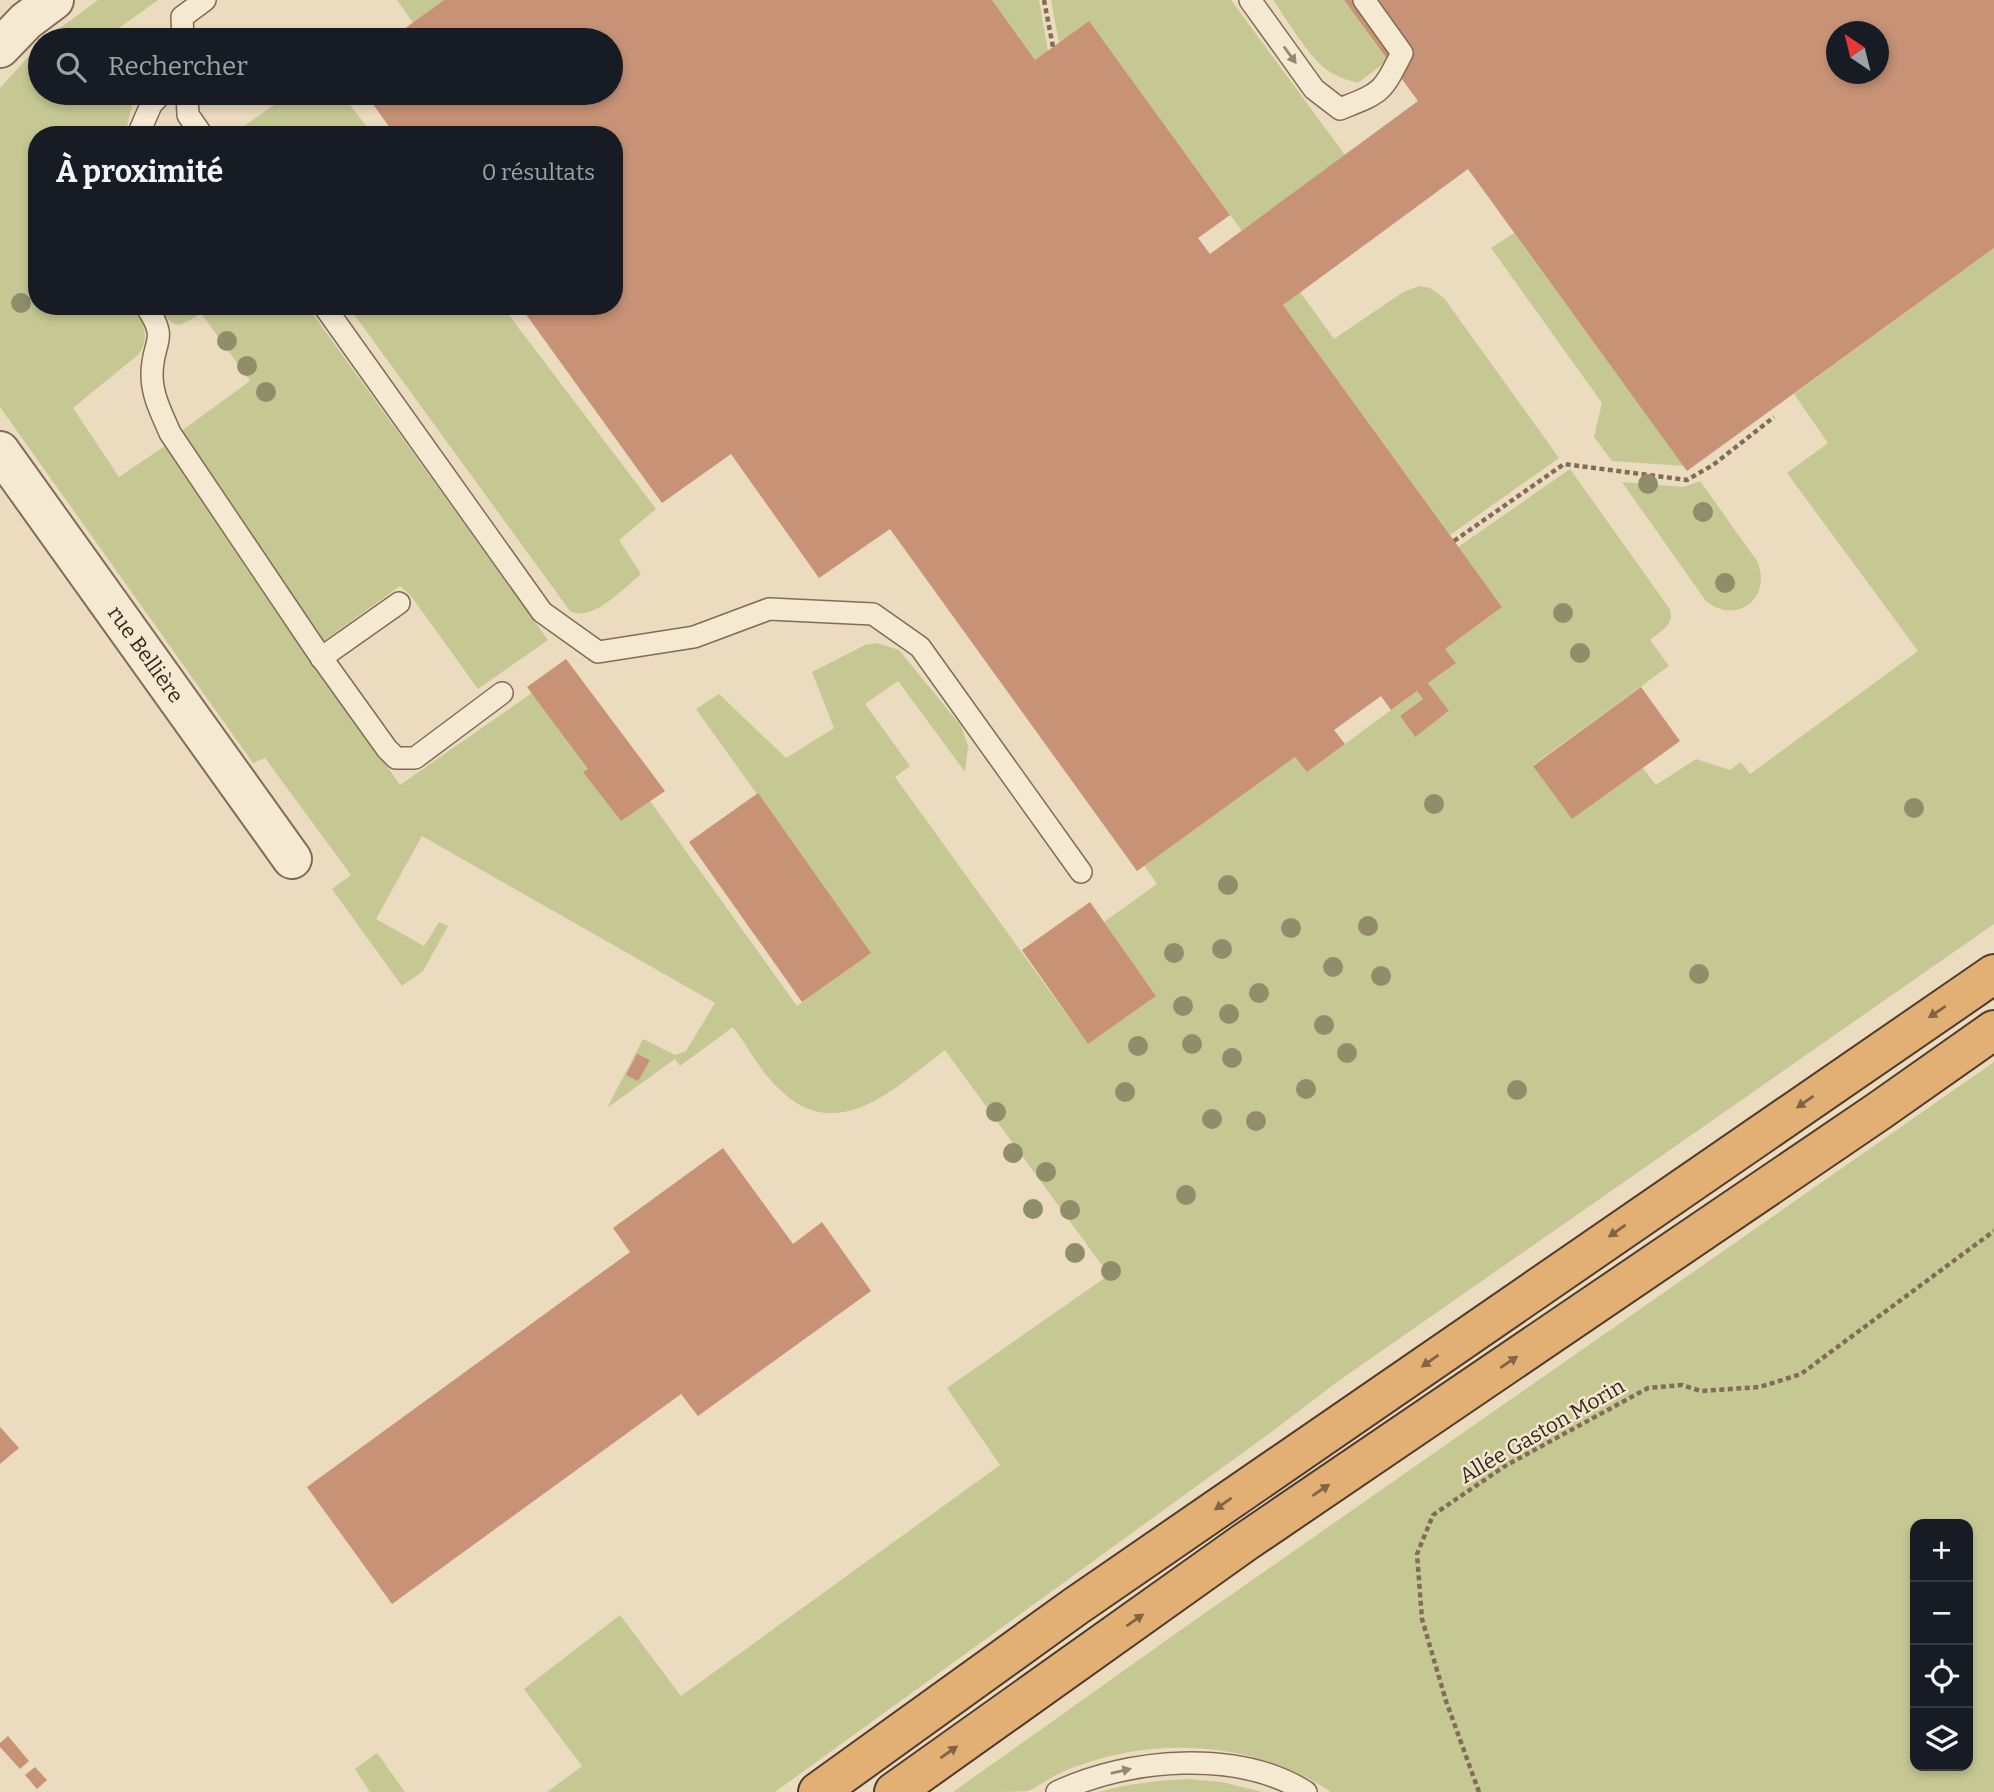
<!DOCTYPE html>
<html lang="fr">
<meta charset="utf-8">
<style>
:root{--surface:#171b24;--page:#242831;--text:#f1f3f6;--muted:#9ea1a6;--line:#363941}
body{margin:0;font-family:Bitter,serif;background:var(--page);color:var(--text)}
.controls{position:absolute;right:21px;bottom:21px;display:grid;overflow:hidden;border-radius:14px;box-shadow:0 4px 10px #0003}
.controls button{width:63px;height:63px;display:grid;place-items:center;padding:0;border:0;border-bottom:2px solid var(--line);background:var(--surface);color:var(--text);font:35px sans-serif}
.compass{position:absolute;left:1826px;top:21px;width:63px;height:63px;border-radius:50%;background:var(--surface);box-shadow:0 4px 10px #0003;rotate:325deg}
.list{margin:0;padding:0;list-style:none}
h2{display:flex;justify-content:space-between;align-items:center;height:91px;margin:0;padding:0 28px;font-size:30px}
h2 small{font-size:23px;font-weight:400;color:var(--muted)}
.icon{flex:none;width:38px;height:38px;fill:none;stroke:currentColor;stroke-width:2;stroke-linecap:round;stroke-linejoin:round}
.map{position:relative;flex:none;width:1994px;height:1792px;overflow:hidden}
.search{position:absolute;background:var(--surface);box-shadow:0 4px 10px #0003;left:28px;top:28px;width:595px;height:77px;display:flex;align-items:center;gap:18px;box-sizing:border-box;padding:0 24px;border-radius:38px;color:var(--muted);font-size:26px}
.panel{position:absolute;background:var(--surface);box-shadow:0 4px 10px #0003;left:28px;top:126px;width:595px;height:189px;border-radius:28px}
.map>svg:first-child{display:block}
</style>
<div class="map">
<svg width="1994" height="1792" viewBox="0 0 1994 1792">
<rect width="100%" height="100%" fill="#ebdbbf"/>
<g fill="#c6c894" fill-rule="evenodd">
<polygon points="98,0 158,0 112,33 116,40 44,40"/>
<polygon points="397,0 444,0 413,23"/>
<polygon points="992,0 1039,0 1048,51 1035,60"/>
<polygon points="1051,0 1231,0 1345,155 1242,231 1089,21 1059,43"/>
<path d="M1273 0H1344L1388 60 1358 83C1347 80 1337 77 1327 70 1307 55 1288 21 1273 0Z"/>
<path d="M40 44V93H135L125 135H37V306H133C143 322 151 336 139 354L73 408 119 477 165 446 400 785 532 693 588 769 584 772 621 821 650 801 797 1006 870 952 696 709 719 694 786 758 834 728 812 672 865 645 877 643 899 650 961 726 968 746 965 772 898 681 865 704 910 766 895 777 1088 1044 1156 996 1104 922 1157 884 1144 865 1295 757 1307 772 1417 691 1423 699 1400 716 1414 736 1449 712 1428 683 1456 663 1445 649 1502 607 1458 547 1570 469 1669 608C1676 624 1662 630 1650 640L1669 666 1533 765 1572 818 1642 767 1656 785 1696 759 1730 770 1741 762 1750 774 1918 651 1787 473 1828 443 1794 394 1994 248V924L1337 1382 1274 1430 775 1792H547L582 1766 524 1689 620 1615 681 1696 1000 1465 947 1388 1109 1275 945 1050C896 1087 837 1148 778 1088 760 1071 748 1047 733 1027L680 1066 675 1059 607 1108 643 1039 675 1055 686 1051 715 1003 422 836 376 919 424 946 439 922 448 926 423 971 402 986 332 889 351 875 265 758 253 763 0 407V88Z"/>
<polygon points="290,93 341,93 373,135 232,135"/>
<polygon points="1514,233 1684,466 1612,461 1594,437 1602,403 1491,248"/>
<polygon points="1420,286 1430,288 1444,298 1559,458 1450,535 1283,305 1300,292 1334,339 1403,292"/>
<path d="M158 306H307L548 640 478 689 411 596 400 586 321 643 180 432 250 381 201 313C177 329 175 330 158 306Z"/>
<path d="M348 306H502L656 509 619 540 641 574C624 588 592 623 570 611Z"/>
<path d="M1700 481 1757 561C1773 598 1737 626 1706 601L1622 482 1684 487Z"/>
<path d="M1994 1062V1792H1331C1263 1746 1173 1737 1096 1760 1082 1764 1068 1769 1056 1775 1046 1780 1038 1787 1028 1791 1014 1792 970 1792 953 1792L1185 1627ZM1915 1524H1968V1766H1915Z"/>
<polygon points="377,1753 405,1792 370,1792 355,1769"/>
<path d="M1188 1779 1221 1782 1263 1792H1099C1129 1783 1157 1781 1188 1779Z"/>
</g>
<g fill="#c79276" fill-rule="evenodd">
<path d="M444 0H992L1035 60 1089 21 1230 215 1198 238 1210 254 1418 101 1344 0H1994V248L1687 471 1468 169 1283 305 1502 607 1445 649 1456 663 1428 683 1449 711 1415 737 1400 716 1423 699 1417 691 1391 710 1381 696 1334 730 1345 744 1307 772 1295 757 1137 871 890 529 819 578 731 454 662 503 520 306H614V135H395L365 93H611V40H389ZM1836 32H1878V74H1836Z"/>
<polygon points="566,659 665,791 621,821 583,772 588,769 527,687"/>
<polygon points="1641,687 1680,741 1572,819 1533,766"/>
<polygon points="758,793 871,953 802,1002 689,842"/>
<polygon points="1090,902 1156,996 1088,1044 1022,950"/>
<polygon points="637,1054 650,1060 638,1081 626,1075"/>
<polygon points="723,1148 793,1244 822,1222 871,1291 698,1416 681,1394 392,1604 307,1487 630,1252 613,1228"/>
<polygon points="0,1427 19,1448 0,1464"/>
<polygon points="8,1736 29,1761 20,1769 0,1747 0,1743"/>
<polygon points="35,1767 47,1780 37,1789 25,1775"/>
</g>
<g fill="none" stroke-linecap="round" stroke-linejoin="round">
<g stroke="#826c58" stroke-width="24">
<g id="service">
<path d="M1250 0 1314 89 1340 109C1382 92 1381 94 1402 53L1364 0"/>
<polyline points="183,40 182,17 205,0"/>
<polyline points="187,93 188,115 202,135"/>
<polyline points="138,135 151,105 162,93"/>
<path d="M146 306C170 342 152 339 152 375 152 396 162 414 170 433L316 650 387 749 396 758H415L502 693"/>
<polyline points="324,306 542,612 598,652 694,637 769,609 873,614 920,647 1081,872"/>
<polyline points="321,658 399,603"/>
<path d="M1057 1792C1128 1758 1238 1749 1306 1792"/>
</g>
</g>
<g stroke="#826c58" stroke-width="42">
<g id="minor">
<polyline points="0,48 26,21 54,0"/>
<path id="s1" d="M0 451 292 859"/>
</g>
</g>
<g stroke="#503b2d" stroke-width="42">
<g id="trunk">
<polyline points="818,1792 1076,1606 1994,974"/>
<polyline points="894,1792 1245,1542 1879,1111 1994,1030"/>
</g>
</g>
<g stroke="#826c58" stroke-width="4.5" stroke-dasharray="5 3.5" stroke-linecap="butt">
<polyline points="1044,0 1053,47"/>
<polyline points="1454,541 1564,464 1687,480 1713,465 1774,417"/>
<polyline points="1479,1792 1446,1701 1422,1619 1417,1554 1433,1515 1505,1466 1648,1388 1682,1385 1701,1391 1760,1387 1801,1374 1994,1231"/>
</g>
<use href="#service" stroke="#f6e9d1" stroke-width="21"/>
<use href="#minor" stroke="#f6e9d1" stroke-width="38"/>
<use href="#trunk" stroke="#e2b074" stroke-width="38"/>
</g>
<g fill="#908d6a">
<circle cx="21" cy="303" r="10"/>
<circle cx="227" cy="341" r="10"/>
<circle cx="247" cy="366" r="10"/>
<circle cx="266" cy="392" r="10"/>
<circle cx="1648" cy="484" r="10"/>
<circle cx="1703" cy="512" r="10"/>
<circle cx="1725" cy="583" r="10"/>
<circle cx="1563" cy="613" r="10"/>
<circle cx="1580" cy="653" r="10"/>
<circle cx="1434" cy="804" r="10"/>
<circle cx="1914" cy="808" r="10"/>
<circle cx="1228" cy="885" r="10"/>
<circle cx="1368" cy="926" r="10"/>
<circle cx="1291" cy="928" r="10"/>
<circle cx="1222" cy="949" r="10"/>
<circle cx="1174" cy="953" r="10"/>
<circle cx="1333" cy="967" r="10"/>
<circle cx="1699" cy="974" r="10"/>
<circle cx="1381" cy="976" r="10"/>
<circle cx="1259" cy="993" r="10"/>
<circle cx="1183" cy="1006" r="10"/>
<circle cx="1229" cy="1014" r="10"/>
<circle cx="1324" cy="1025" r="10"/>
<circle cx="1192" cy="1044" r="10"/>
<circle cx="1138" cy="1046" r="10"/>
<circle cx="1347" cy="1053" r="10"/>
<circle cx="1232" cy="1058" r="10"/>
<circle cx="1306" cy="1089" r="10"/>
<circle cx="1517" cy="1090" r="10"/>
<circle cx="1125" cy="1092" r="10"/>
<circle cx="996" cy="1112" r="10"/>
<circle cx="1212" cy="1119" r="10"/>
<circle cx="1256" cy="1121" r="10"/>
<circle cx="1013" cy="1153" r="10"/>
<circle cx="1046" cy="1172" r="10"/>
<circle cx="1186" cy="1195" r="10"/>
<circle cx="1033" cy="1209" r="10"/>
<circle cx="1070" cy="1210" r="10"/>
<circle cx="1075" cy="1253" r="10"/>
<circle cx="1111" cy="1271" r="10"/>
</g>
<defs><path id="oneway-solid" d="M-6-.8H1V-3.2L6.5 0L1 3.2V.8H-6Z" transform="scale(1.75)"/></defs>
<g fill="#948776">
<use href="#oneway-solid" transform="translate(1290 55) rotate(54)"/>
<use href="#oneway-solid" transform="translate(1121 1771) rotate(-13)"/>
</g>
<g fill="#826444">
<use href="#oneway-solid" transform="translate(1937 1012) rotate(146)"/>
<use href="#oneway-solid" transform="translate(1805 1102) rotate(145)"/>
<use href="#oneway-solid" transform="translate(1617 1231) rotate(145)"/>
<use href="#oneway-solid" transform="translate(1430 1361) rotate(145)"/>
<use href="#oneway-solid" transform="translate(1509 1362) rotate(-34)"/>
<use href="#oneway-solid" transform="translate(1321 1490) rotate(-34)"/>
<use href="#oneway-solid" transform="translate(1223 1504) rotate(145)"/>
<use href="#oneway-solid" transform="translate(1135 1620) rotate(-35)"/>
<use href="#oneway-solid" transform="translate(949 1752) rotate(-35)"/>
</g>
<g text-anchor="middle" stroke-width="5" stroke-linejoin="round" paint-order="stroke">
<g font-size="21" fill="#33251c" stroke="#f3e6ce">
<text dy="7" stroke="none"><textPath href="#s1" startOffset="250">rue Bellière</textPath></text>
<text transform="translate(1542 1431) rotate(-30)" y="7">Allée Gaston Morin</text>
</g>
</g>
</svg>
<div class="controls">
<button>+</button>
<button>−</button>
<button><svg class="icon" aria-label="locate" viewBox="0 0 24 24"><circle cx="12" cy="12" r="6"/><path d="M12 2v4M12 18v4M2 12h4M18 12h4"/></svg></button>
<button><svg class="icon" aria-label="layers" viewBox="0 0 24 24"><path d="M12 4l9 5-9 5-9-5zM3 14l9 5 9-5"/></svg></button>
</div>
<svg class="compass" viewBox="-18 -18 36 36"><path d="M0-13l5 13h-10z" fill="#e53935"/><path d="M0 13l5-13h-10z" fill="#9ea1a6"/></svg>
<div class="search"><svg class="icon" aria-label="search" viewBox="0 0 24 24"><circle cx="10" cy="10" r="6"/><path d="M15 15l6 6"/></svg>Rechercher</div>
<section class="panel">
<h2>À proximité<small>0 résultats</small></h2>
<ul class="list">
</ul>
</section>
</div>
